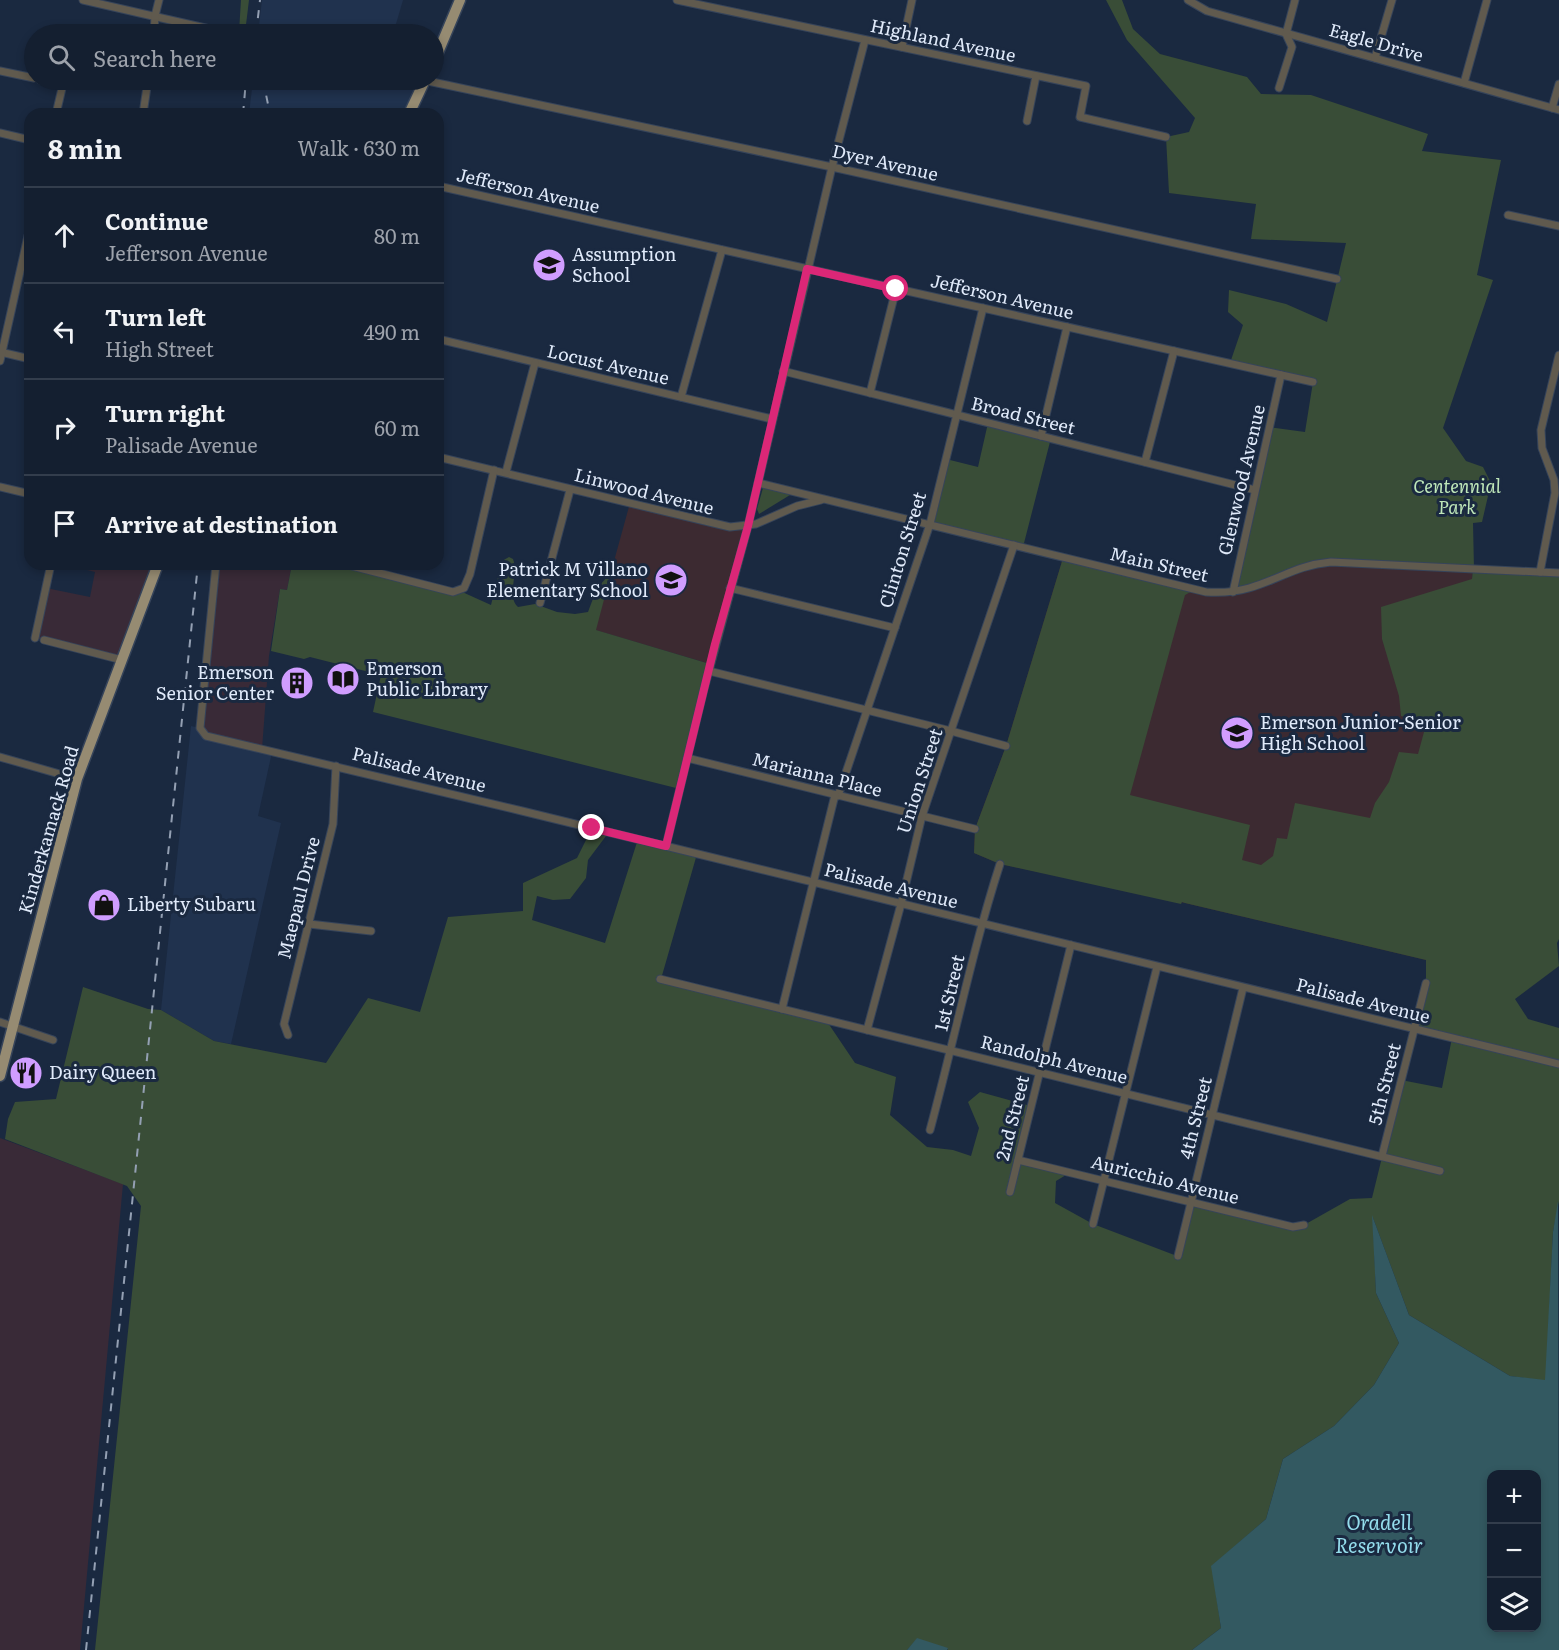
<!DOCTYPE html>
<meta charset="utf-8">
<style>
:root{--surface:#141f30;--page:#1d2738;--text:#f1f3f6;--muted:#9da2ab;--line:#333d4c}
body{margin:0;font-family:Literata,serif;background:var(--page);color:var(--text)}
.controls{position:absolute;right:18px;bottom:18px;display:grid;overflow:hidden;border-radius:12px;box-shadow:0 3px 9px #0003}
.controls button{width:54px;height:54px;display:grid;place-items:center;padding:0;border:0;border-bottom:2px solid var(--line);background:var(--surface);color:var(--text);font:30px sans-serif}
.stop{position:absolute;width:18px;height:18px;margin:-14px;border:4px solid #db2777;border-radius:50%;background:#fff}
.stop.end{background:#db2777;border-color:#fff;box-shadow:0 2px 6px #0008}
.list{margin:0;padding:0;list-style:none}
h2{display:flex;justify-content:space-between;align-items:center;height:78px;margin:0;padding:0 24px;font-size:26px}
h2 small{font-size:20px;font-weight:400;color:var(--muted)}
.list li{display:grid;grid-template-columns:39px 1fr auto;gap:18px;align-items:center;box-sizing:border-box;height:96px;padding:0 24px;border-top:2px solid var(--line)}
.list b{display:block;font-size:22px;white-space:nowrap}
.list p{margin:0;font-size:20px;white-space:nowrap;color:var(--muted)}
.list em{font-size:20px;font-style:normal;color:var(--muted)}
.icon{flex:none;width:33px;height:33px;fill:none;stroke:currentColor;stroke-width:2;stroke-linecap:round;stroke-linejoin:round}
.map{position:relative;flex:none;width:1559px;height:1650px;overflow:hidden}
.search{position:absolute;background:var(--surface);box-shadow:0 3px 9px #0003;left:24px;top:24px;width:420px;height:66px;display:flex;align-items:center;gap:15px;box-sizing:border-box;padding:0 21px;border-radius:33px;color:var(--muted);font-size:22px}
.panel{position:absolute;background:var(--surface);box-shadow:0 3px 9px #0003;left:24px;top:108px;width:420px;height:462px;border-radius:18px}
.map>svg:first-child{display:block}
</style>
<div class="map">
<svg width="1559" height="1650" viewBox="0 0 1559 1650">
<rect width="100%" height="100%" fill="#1a2940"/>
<g fill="#392a37">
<polygon points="64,564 158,564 122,660 35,638 46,588 90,597 95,572"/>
<polygon points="216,564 292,564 287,590 280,589 269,656 262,749 202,733"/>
<polygon points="0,1138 123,1184 80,1650 0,1650"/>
</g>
<g fill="#20324e">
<polygon points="262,0 403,0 393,34 258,34"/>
<polygon points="253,80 422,80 409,114 249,114"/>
<polygon points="191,726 200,728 202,733 272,752 258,816 281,823 231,1044 214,1041 161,1010"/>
</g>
<g fill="#3c2a31">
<polygon points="630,503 707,526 731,528 745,528 710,664 595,630"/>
<polygon points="1063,558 1218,593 1317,563 1473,569 1470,627 1426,960 1185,903 1000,864 974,853 975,829 1006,746"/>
</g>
<g fill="#394d37">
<polygon points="241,0 249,0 245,33 239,32"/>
<polygon points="1106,0 1122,0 1133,29 1160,54 1247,77 1261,94 1311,95 1428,134 1422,151 1501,160 1477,275 1493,280 1443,428 1466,461 1483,467 1491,483 1482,522 1473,523 1474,569 1559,573 1559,939 1557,943 1559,966 1515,999 1528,1019 1559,1028 1559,1201 1553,1232 1546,1381 1510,1376 1409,1315 1373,1218 1376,1293 1399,1343 1374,1385 1334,1426 1283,1459 1266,1519 1212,1566 1221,1628 1192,1650 947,1650 948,1649 917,1639 907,1650 95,1650 141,1206 127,1186 5,1139 8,1119 15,1102 56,1099 83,987 148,1009 161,1010 214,1041 326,1063 368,998 420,1012 448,917 523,911 523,883 577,858 592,828 609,832 588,860 586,878 570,899 553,900 537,896 532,920 605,943 638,839 697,854 661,979 826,1020 855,1063 896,1077 890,1115 927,1147 953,1150 971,1156 979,1128 968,1102 980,1092 1031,1106 1018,1159 1071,1172 1056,1181 1055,1203 1093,1224 1177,1256 1191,1201 1293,1227 1304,1225 1350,1199 1372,1198 1401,1080 1442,1088 1452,1038 1414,1029 1426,983 1426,960 1185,903 1182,902 1181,904 1000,864 974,853 975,829 1006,746 1063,558 1194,590 1185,595 1130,795 1250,825 1242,860 1261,865 1273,856 1277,838 1287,839 1295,803 1370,818 1375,803 1389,782 1399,752 1418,754 1427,721 1401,716 1399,696 1382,639 1381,607 1472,579 1473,569 1331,562 1233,592 1269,427 1305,432 1313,382 1230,363 1243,325 1228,312 1229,290 1286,304 1327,322 1346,243 1251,239 1256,204 1169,193 1166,137 1189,132 1195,118 1127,40"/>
<polygon points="988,423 1051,438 1023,547 930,524 946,459 978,467"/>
<polygon points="763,488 790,493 790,495 759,514 757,509"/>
<path d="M509 557 513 559C519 574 506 596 518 607L535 604 557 612 575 614 588 612 597 588 611 573 596 630 710 664 680 789 373 712 381 675 310 657 304 659 271 651 280 589 287 590 292 564H340L460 591 491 605 502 561Z"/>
</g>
<g fill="#335961" fill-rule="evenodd">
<path d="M1558 1201 1559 1650H1192L1221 1628 1211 1566 1266 1519 1283 1459 1334 1426 1374 1385 1399 1343 1376 1293 1372 1215 1409 1315 1510 1376 1545 1380 1553 1232ZM1492 1474H1536V1628H1492Z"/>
<polygon points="917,1638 948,1648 947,1650 907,1650"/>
</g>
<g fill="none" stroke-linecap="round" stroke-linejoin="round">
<g stroke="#36445a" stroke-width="9">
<g id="minor">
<polyline points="83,0 214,30"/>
<polyline points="677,0 1086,86 1080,117 1166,137"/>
<polyline points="1188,0 1207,11 1559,110"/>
<polyline points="154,34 155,16 159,0"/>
<polyline points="902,47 912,0"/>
<polyline points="1375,58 1392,0"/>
<polyline points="0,71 34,78"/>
<polyline points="40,80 63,84 56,114"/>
<polyline points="423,80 832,167 1337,279"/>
<polyline points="1464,83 1487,0"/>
<polyline points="1279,88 1292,47 1286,34 1295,0"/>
<polyline points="1552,108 1559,84"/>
<polyline points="143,114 148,80"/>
<polyline points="1027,121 1036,76"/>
<polyline points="0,133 30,140"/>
<polyline points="438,186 1313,382"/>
<polyline points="1508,215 1559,226"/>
<polyline points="438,339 772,419"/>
<polyline points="0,352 30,359"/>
<polyline points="0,361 30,227"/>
<polyline points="783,371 1255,490"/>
<polyline points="870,393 896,289"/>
<polyline points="681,397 722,250"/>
<polyline points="1041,436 1067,327"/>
<polyline points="438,457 730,527 756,524 797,506 821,500"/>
<polyline points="1145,462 1174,351"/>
<polyline points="506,472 535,363"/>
<path d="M758 483 1206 592C1221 593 1235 592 1249 588 1280 579 1297 565 1331 562L1559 573"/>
<polyline points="0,487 30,494"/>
<polyline points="216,564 200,728 206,736 522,811 1559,1064"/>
<polyline points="344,564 453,592 464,588 470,574 494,470"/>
<polyline points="1540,572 1555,493 1554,480 1542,448 1541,430 1559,355"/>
<polyline points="730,588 895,628"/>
<polyline points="1233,592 1281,375"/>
<polyline points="540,603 570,490"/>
<polyline points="35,638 51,564"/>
<polyline points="44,640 122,660"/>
<polyline points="709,671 951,731 1006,746"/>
<polyline points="0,757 77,779"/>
<polyline points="687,758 975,829"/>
<polyline points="838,796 930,524 983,308"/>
<polyline points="666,846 704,689 748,526 832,167 865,40"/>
<polyline points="309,924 371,931"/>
<polyline points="660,979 1440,1171"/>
<polyline points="782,1009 835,795"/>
<polyline points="0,1022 53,1040"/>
<polyline points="867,1030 901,904 922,816 1014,545"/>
<polyline points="288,1035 284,1024 333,824 336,766"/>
<path d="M930 1130C954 1041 972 951 1000 864"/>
<polyline points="1382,1156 1426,983"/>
<polyline points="1018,1160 1293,1227 1304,1225"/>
<polyline points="1010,1192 1071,945"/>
<polyline points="1093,1224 1157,967"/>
<polyline points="1178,1256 1243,988"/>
</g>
</g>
<g stroke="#36445a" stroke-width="13">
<g id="primary">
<polyline points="434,62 460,0"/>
<polyline points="409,114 425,80"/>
<polyline points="0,1076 77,779 158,564"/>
</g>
</g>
<use href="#minor" stroke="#605a4e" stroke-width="7"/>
<use href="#primary" stroke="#968b72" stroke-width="10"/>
<g stroke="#94a0b3" stroke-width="2" stroke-dasharray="8 8" stroke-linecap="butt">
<polyline points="256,34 260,0"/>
<polyline points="263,80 270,114"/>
<polyline points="243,114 246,80"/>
<polyline points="86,1650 198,564"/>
</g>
</g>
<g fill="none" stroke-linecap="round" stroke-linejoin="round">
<polyline stroke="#db2777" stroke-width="8" points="592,828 666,846 715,644 748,526 807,269 896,289"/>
</g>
<defs>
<g id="school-disc" transform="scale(1.725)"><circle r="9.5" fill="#d09dff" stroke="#1a2940"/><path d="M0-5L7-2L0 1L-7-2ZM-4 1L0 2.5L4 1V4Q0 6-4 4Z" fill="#111"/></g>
<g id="library-disc" transform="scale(1.725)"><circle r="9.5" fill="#d09dff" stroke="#1a2940"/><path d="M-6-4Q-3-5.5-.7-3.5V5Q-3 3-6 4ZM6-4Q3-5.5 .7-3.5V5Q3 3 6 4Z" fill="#111"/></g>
<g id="building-disc" transform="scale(1.725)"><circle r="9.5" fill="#d09dff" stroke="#1a2940"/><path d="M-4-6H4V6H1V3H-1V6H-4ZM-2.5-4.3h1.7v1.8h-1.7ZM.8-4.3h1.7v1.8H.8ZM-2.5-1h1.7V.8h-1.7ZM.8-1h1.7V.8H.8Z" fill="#111"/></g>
<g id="shop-disc" transform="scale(1.725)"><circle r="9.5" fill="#d09dff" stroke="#1a2940"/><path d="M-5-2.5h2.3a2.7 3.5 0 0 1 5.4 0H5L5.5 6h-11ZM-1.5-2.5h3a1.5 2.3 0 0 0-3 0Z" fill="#111"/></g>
<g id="restaurant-disc" transform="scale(1.725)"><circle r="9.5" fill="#d09dff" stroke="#1a2940"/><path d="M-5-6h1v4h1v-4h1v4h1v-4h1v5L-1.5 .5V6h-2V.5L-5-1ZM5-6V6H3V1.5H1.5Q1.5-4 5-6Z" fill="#111"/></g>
</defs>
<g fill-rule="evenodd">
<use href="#school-disc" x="549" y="265"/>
<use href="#school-disc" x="671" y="580"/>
<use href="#library-disc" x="343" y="679"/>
<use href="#building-disc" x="297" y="683"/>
<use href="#school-disc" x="1237" y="733"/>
<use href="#shop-disc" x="104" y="905"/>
<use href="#restaurant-disc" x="26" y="1073"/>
</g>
<g text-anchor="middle" stroke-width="6" stroke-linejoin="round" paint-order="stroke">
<g font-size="18" fill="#e0eafa" stroke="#1a2940">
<text transform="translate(943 41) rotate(12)" y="6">Highland Avenue</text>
<text transform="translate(1376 43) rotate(16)" y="6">Eagle Drive</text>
<text transform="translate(885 163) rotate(13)" y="6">Dyer Avenue</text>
<text transform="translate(528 191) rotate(13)" y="6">Jefferson Avenue</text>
<text transform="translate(1002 297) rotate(13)" y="6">Jefferson Avenue</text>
<text transform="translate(608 365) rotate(13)" y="6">Locust Avenue</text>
<text transform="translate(1023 416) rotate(14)" y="6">Broad Street</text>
<text transform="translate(1242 480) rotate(-77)" y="6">Glenwood Avenue</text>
<text transform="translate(644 492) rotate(14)" y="6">Linwood Avenue</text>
<text transform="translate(903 550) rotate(-73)" y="6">Clinton Street</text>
<text transform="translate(1159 565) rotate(13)" y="6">Main Street</text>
<text transform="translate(419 770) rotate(14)" y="6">Palisade Avenue</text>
<text transform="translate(817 775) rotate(14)" y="6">Marianna Place</text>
<text transform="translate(920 781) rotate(-72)" y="6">Union Street</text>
<text transform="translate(49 830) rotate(-74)" y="6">Kinderkamack Road</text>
<text transform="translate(891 886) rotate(14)" y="6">Palisade Avenue</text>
<text transform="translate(299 898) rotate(-76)" y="6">Maepaul Drive</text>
<text transform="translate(950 993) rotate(-77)" y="6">1st Street</text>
<text transform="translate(1363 1001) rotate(14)" y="6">Palisade Avenue</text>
<text transform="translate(1054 1060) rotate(14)" y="6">Randolph Avenue</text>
<text transform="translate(1385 1084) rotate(-76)" y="6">5th Street</text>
<text transform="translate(1013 1118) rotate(-76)" y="6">2nd Street</text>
<text transform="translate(1196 1118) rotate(-76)" y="6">4th Street</text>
<text transform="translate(1165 1180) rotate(14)" y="6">Auricchio Avenue</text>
</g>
<g font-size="18" fill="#e0eafa" stroke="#1a2940" text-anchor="start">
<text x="572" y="261">Assumption<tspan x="572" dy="21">School</tspan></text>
<text x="648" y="576" text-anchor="end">Patrick M Villano<tspan x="648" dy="21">Elementary School</tspan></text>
<text x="366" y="675">Emerson<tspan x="366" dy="21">Public Library</tspan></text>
<text x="274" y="679" text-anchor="end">Emerson<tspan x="274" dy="21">Senior Center</tspan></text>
<text x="1260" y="729">Emerson Junior-Senior<tspan x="1260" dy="21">High School</tspan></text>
<text x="127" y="911">Liberty Subaru</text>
<text x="49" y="1079">Dairy Queen</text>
</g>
<g font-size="18" font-style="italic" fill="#bfe7b9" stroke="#1a2940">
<text x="1457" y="493">Centennial<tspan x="1457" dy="21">Park</tspan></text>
</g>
<g font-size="20" font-style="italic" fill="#94ddec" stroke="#1a2940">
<text x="1379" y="1530">Oradell<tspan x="1379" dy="23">Reservoir</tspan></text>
</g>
</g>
</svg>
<div class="controls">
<button>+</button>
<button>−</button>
<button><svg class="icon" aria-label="layers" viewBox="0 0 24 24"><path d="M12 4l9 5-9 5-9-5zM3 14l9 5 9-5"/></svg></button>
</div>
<div class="stop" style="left:896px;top:289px"></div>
<div class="stop end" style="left:592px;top:828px"></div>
<div class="search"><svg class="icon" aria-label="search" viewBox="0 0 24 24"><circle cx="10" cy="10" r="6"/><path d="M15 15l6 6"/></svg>Search here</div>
<section class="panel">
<h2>8 min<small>Walk · 630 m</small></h2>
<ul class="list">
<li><svg class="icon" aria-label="ahead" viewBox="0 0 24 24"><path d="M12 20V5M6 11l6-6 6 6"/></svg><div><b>Continue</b><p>Jefferson Avenue</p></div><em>80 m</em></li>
<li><svg class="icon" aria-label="left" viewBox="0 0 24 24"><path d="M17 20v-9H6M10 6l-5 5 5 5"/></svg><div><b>Turn left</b><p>High Street</p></div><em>490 m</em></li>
<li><svg class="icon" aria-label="right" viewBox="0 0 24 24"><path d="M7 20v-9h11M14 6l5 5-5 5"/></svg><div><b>Turn right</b><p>Palisade Avenue</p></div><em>60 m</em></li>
<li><svg class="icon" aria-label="arrive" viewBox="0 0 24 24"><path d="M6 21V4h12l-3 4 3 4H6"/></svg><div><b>Arrive at destination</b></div></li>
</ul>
</section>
</div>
